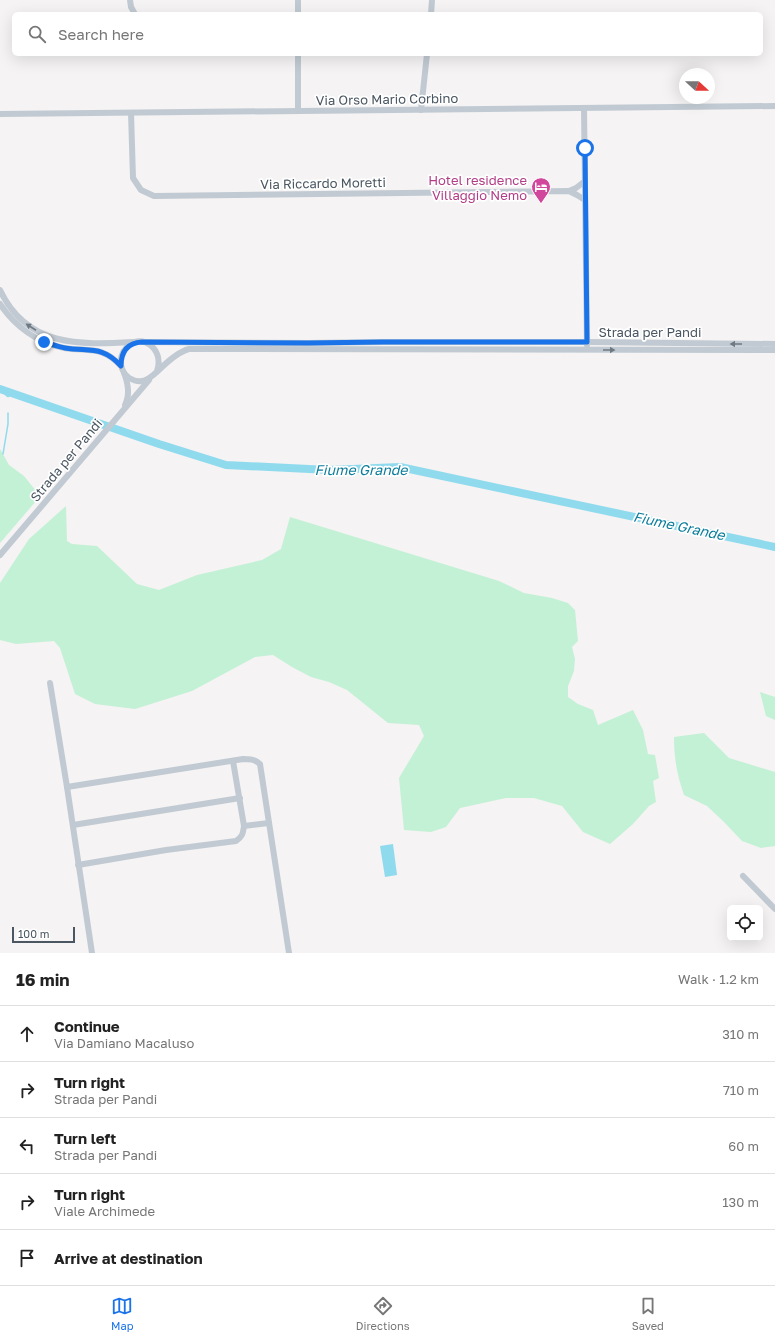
<!DOCTYPE html>
<meta charset="utf-8">
<style>
:root{--surface:#fff;--page:#f6f6f6;--text:#222;--muted:#767676;--line:#e0e0e0;--accent:#1a73e8}
body{margin:0;font-family:"Golos Text",sans-serif;background:var(--page);color:var(--text)}
.controls{position:absolute;right:12px;bottom:12px;display:grid;overflow:hidden;border-radius:6px;box-shadow:0 4px 16px #0002}
.controls button{width:36px;height:36px;display:grid;place-items:center;padding:0;border:0;border-bottom:1px solid var(--line);background:var(--surface);color:var(--text);font:20px sans-serif}
.compass{position:absolute;left:679px;top:68px;width:36px;height:36px;border-radius:50%;background:var(--surface);box-shadow:0 4px 16px #0002;rotate:111deg}
.scale{position:absolute;left:12px;bottom:10px;width:63px;box-sizing:border-box;padding-left:4px;border:2px solid #4a5661;border-top:0;font-size:11px;line-height:14px;white-space:nowrap;color:#4a5661;-webkit-text-stroke:3px #fff;paint-order:stroke}
.stop{position:absolute;width:12px;height:12px;margin:-9px;border:3px solid #1a73e8;border-radius:50%;background:#fff}
.stop.end{background:#1a73e8;border-color:#fff;box-shadow:0 1px 4px #0008}
.list{margin:0;padding:0;list-style:none}
h2{display:flex;justify-content:space-between;align-items:center;height:52px;margin:0;padding:0 16px;font-size:17px}
h2 small{font-size:13px;font-weight:400;color:var(--muted)}
.list li{display:grid;grid-template-columns:26px 1fr auto;gap:12px;align-items:center;box-sizing:border-box;height:56px;padding:0 16px;border-top:1px solid var(--line)}
.list b{display:block;font-size:15px;white-space:nowrap}
.list p{margin:0;font-size:13px;white-space:nowrap;color:var(--muted)}
.list em{font-size:13px;font-style:normal;color:var(--muted)}
.icon{flex:none;width:22px;height:22px;fill:none;stroke:currentColor;stroke-width:2;stroke-linecap:round;stroke-linejoin:round}
.map{position:relative;flex:none;width:775px;height:953px;overflow:hidden}
.search{position:absolute;background:var(--surface);box-shadow:0 4px 16px #0002;left:12px;right:12px;top:12px;height:44px;display:flex;align-items:center;gap:10px;box-sizing:border-box;padding:0 14px;border-radius:6px;color:var(--muted);font-size:15px}
.sheet{height:332px;background:var(--surface)}
nav{display:flex;justify-content:space-around;align-items:center;box-sizing:border-box;height:56px;border-top:1px solid var(--line);background:var(--surface);font-size:11px;color:var(--muted)}
nav a{display:grid;justify-items:center;gap:2px}
nav .on{color:var(--accent)}
.map>svg:first-child{display:block}
</style>
<div class="map">
<svg width="775" height="953" viewBox="0 0 775 953">
<rect width="100%" height="100%" fill="#f5f3f3"/>
<g fill="#c3f1d5">
<polygon points="0,449 9,465 24,476 36,491 48,487 0,543"/>
<polygon points="66,506 67,541 72,544 97,546 137,584 159,590 197,575 262,560 281,549 290,517 499,581 524,593 552,598 568,603 575,610 578,641 572,647 575,659 574,671 568,686 568,697 578,704 593,710 598,725 633,710 643,730 648,754 655,755 659,778 653,781 656,802 649,806 633,824 610,844 583,832 562,806 534,798 506,798 460,808 446,827 431,832 404,830 399,778 424,736 419,725 388,723 347,690 329,682 311,677 292,667 273,655 255,657 192,691 135,709 95,704 75,694 60,648 54,641 16,644 0,640 0,583 29,539"/>
<polygon points="760,692 775,697 775,720 766,716"/>
<path d="M704 733 729 758 775 772V846L761 848 742 841 724 822 707 806 684 795C677 775 674 758 674 737Z"/>
</g>
<polygon fill="#90daee" points="393,844 397,875 385,877 380,846"/>
<g fill="none" stroke-linecap="round" stroke-linejoin="round">
<polyline stroke="#90daee" stroke-width="1.5" points="3,454 8,424 8,413"/>
<polyline stroke="#90daee" stroke-width="4.5" points="4,391 8,395"/>
<polyline stroke="#90daee" stroke-width="8" points="0,389 159,444 226,465 329,470 400,467 775,547"/>
<g stroke="#c1cad2" stroke-width="6">
<polyline points="130,0 131,7 135,14"/>
<polyline points="298,14 298,0"/>
<polyline points="431,14 432,0"/>
<polyline points="584,108 587,345"/>
<polyline points="421,110 427,54"/>
<polyline points="298,111 298,54"/>
<polyline points="131,113 133,178 141,190 154,196 569,191 577,195 585,200"/>
<polyline points="0,114 775,106"/>
<polyline points="569,191 576,188 585,181"/>
<path d="M0 290C27 347 79 345 133 342"/>
<path d="M0 304C15 326 37 343 64 348 88 352 102 345 121 366"/>
<polyline points="147,342 308,343 383,342 587,342 775,344"/>
<path d="M157 371C165 349 141 331 126 348 122 352 120 359 121 365 122 370 125 375 129 378 143 386 150 378 159 370 167 362 178 352 189 349L775 350"/>
<path d="M124 373C128 383 130 395 125 405"/>
<polyline points="0,555 149,380"/>
<polyline points="50,683 67,787 92,953"/>
<polyline points="233,761 244,826"/>
<path d="M67 787 243 759C250 759 254 759 260 764L289 953"/>
<polyline points="73,825 240,798"/>
<path d="M78 865 166 850 236 841C242 837 243 834 244 826L269 823"/>
<polyline points="743,876 775,909"/>
</g>
</g>
<defs><path id="oneway-solid" d="M-6-.8H1V-3.2L6.5 0L1 3.2V.8H-6Z"/></defs>
<g fill="#6e7983">
<use href="#oneway-solid" transform="translate(31 327) rotate(-147)"/>
<use href="#oneway-solid" transform="translate(736 344) rotate(-180)"/>
<use href="#oneway-solid" transform="translate(609 350)"/>
</g>
<g fill="none" stroke-linecap="round" stroke-linejoin="round">
<path stroke="#1a73e8" stroke-width="5" d="M44 342C51 344 58 347 65 348 89 352 102 345 121 366 121 352 127 343 142 342L308 343 383 342H587L585 148"/>
</g>
<defs>
<g id="hotel-pin" transform="scale(1)"><path d="M0 17L-7.5 6A9.5 9.5 0 1 1 7.5 6Z" fill="#d1479c" stroke="#fff"/><path d="M-6-4.5h1.5V1H6V5H4.5V3h-9V5H-6ZM-4 0a1.8 1.8 0 1 1 3.6 0ZM.5 0V-2.5h3Q6-2.5 6 0Z" fill="#fff"/></g>
</defs>
<g fill-rule="evenodd">
<use href="#hotel-pin" x="541" y="187"/>
</g>
<g text-anchor="middle" stroke-width="3.5" stroke-linejoin="round" paint-order="stroke">
<g font-size="13" fill="#4a5661" stroke="#fff">
<text transform="translate(387 99) rotate(-1)" y="5">Via Orso Mario Corbino</text>
<text transform="translate(323 183) rotate(-1)" y="5">Via Riccardo Moretti</text>
<text x="650" y="337">Strada per Pandi</text>
<text transform="translate(66 460) rotate(-50)" y="5">Strada per Pandi</text>
</g>
<g font-size="13" fill="#b23c85" stroke="#fff" text-anchor="end">
<text x="527" y="185">Hotel residence<tspan x="527" dy="15">Villaggio Nemo</tspan></text>
</g>
<g font-size="14" font-style="italic" fill="#0c7c9b" stroke="#fff">
<text x="361" y="475">Fiume Grande</text>
<text transform="translate(679 526) rotate(12)" y="5">Fiume Grande</text>
</g>
</g>
</svg>
<div class="controls">
<button><svg class="icon" aria-label="locate" viewBox="0 0 24 24"><circle cx="12" cy="12" r="6"/><path d="M12 2v4M12 18v4M2 12h4M18 12h4"/></svg></button>
</div>
<svg class="compass" viewBox="-18 -18 36 36"><path d="M0-13l5 13h-10z" fill="#e53935"/><path d="M0 13l5-13h-10z" fill="#767676"/></svg>
<div class="scale">100 m</div>
<div class="stop" style="left:585px;top:148px"></div>
<div class="stop end" style="left:44px;top:342px"></div>
<div class="search"><svg class="icon" aria-label="search" viewBox="0 0 24 24"><circle cx="10" cy="10" r="6"/><path d="M15 15l6 6"/></svg>Search here</div>
</div>
<section class="sheet">
<h2>16 min<small>Walk · 1.2 km</small></h2>
<ul class="list">
<li><svg class="icon" aria-label="ahead" viewBox="0 0 24 24"><path d="M12 20V5M6 11l6-6 6 6"/></svg><div><b>Continue</b><p>Via Damiano Macaluso</p></div><em>310 m</em></li>
<li><svg class="icon" aria-label="right" viewBox="0 0 24 24"><path d="M7 20v-9h11M14 6l5 5-5 5"/></svg><div><b>Turn right</b><p>Strada per Pandi</p></div><em>710 m</em></li>
<li><svg class="icon" aria-label="left" viewBox="0 0 24 24"><path d="M17 20v-9H6M10 6l-5 5 5 5"/></svg><div><b>Turn left</b><p>Strada per Pandi</p></div><em>60 m</em></li>
<li><svg class="icon" aria-label="right" viewBox="0 0 24 24"><path d="M7 20v-9h11M14 6l5 5-5 5"/></svg><div><b>Turn right</b><p>Viale Archimede</p></div><em>130 m</em></li>
<li><svg class="icon" aria-label="arrive" viewBox="0 0 24 24"><path d="M6 21V4h12l-3 4 3 4H6"/></svg><div><b>Arrive at destination</b></div></li>
</ul>
</section>
<nav>
<a class="on"><svg class="icon" aria-label="map" viewBox="0 0 24 24"><path d="M3 6l6-2 6 2 6-2v14l-6 2-6-2-6 2zM9 4v14M15 6v14"/></svg>Map</a>
<a><svg class="icon" aria-label="directions" viewBox="0 0 24 24"><path d="M12 3l9 9-9 9-9-9zM9 14v-3h6M13 9l2 2-2 2"/></svg>Directions</a>
<a><svg class="icon" aria-label="saved" viewBox="0 0 24 24"><path d="M7 4h10v16l-5-4-5 4z"/></svg>Saved</a>
</nav>
